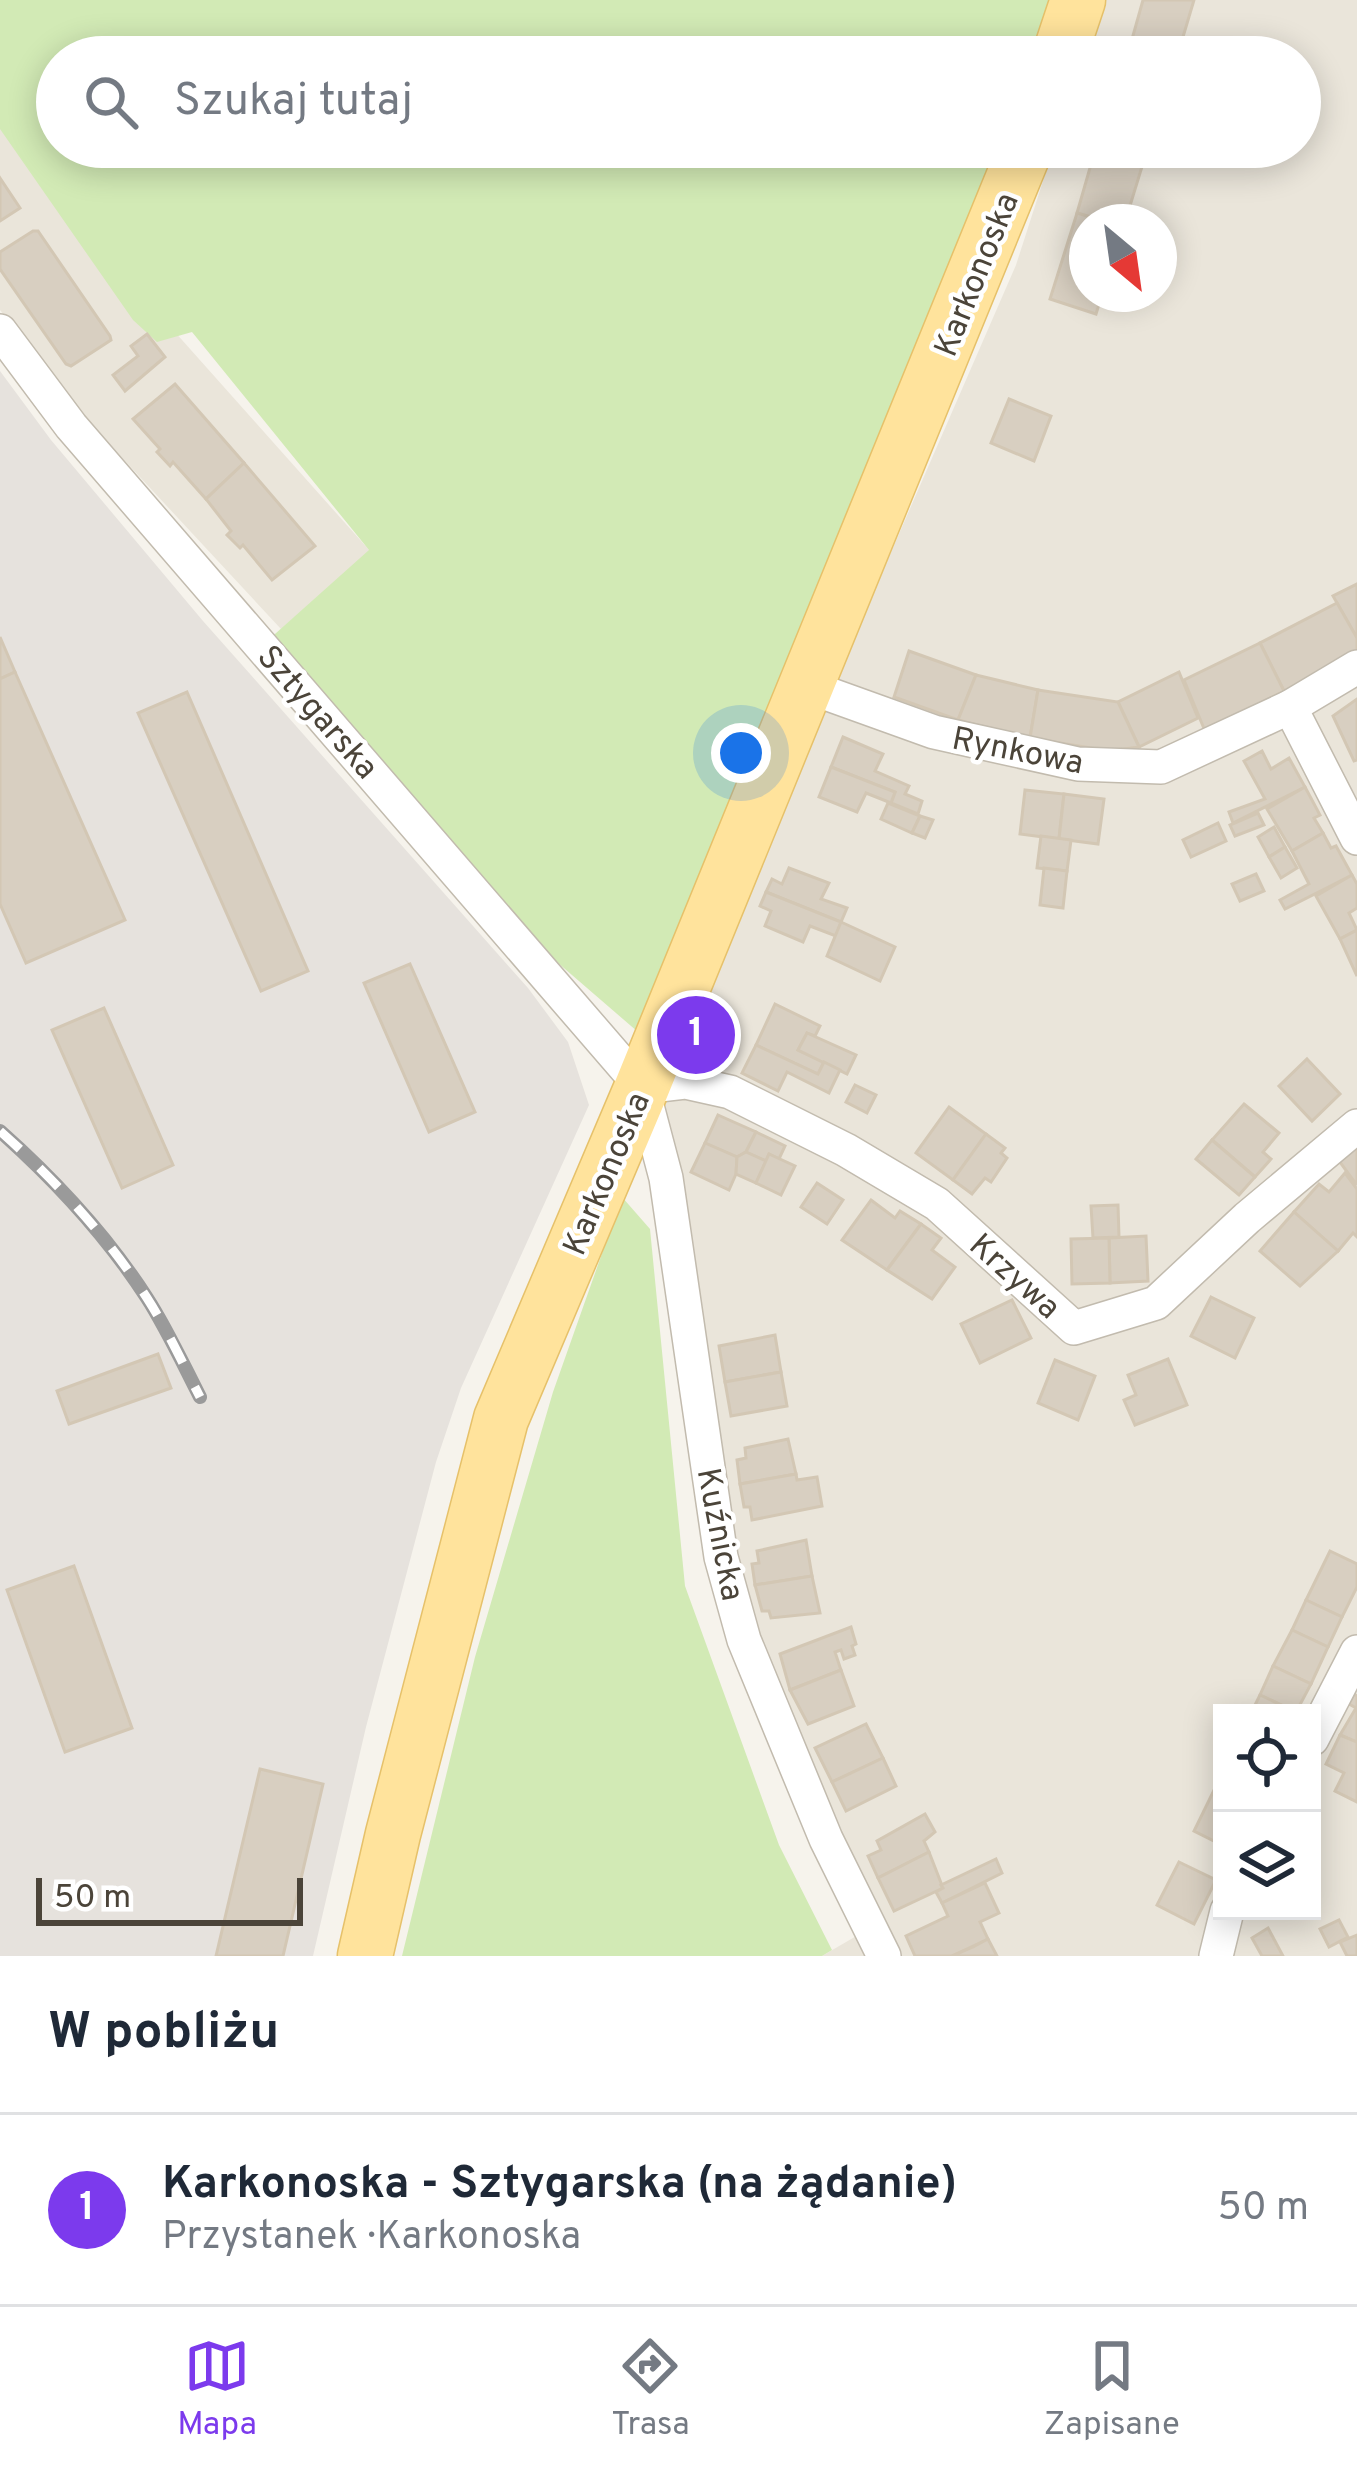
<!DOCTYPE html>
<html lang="pl">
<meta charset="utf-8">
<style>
:root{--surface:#fff;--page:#f2f2f3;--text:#1f2937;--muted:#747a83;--line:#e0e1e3;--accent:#7c3aed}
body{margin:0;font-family:Overpass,sans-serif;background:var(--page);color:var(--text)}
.controls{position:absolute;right:36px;bottom:36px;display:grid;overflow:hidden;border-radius:0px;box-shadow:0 6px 30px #0003}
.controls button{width:108px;height:108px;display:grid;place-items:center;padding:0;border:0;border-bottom:3px solid var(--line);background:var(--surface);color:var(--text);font:60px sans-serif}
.compass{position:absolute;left:1069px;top:204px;width:108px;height:108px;border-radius:50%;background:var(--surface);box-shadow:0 6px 30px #0003;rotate:151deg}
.scale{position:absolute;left:36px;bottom:30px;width:267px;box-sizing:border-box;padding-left:12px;border:6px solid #4b4439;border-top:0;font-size:33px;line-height:42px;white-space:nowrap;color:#4b4439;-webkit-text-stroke:9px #fff;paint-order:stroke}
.you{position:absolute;left:741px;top:753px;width:42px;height:42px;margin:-30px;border:9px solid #fff;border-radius:50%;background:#1a73e8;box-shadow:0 0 0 18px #1a73e833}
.badge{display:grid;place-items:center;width:78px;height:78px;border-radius:50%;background:var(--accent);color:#fff;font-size:39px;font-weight:700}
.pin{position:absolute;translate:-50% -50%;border:6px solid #fff;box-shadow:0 3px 12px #0006}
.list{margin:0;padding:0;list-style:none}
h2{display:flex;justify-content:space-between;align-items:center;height:156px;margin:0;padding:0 48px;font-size:51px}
h2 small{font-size:39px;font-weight:400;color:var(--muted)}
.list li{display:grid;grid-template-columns:78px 1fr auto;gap:36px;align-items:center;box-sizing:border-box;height:192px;padding:0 48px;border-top:3px solid var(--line)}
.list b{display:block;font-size:45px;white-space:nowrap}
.list p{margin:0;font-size:39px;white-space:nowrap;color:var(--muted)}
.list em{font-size:39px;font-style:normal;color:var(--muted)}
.icon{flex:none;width:66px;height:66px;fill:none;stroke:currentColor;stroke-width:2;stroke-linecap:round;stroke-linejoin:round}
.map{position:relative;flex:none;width:1357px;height:1956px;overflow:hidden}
.search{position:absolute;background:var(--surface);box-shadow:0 6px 30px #0003;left:36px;right:36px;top:36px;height:132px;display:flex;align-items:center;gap:30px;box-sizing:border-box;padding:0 42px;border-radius:66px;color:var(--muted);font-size:45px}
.sheet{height:348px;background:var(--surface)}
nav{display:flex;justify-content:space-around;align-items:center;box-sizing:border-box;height:168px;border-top:3px solid var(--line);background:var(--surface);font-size:33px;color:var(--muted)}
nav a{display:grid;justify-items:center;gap:6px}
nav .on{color:var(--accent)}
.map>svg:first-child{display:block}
</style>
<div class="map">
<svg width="1357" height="1956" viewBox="0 0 1357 1956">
<rect width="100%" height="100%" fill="#f6f3ec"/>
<g fill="#eae5da" fill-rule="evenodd">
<path d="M1100 0H1357V1956H822L877 1924 758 1661 731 1533 663 1102 748 881 1016 265 1054 147H1300V57H1082ZM1087 222H1159V294H1087ZM1222 1713H1312V1911H1222Z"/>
<polygon points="0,122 158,313 370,551 281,629 87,420 0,310"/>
</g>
<polygon fill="#e6e2dd" points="0,371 51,440 203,621 528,988 568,1042 589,1105 461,1388 436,1462 366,1727 313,1956 0,1956"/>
<g fill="#d2eab5">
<polygon points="0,0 1057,0 1035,57 57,57 57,147 1000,147 638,1032 543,950 266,642 369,550 192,332 157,342 133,320 0,129"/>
<polygon points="622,1197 650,1229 685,1586 779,1845 832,1950 822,1956 402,1956 475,1657 553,1392"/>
</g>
<g fill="#d8cfc1" stroke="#d3c7b4" stroke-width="3">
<polygon points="1143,0 1194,0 1177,57 1127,57"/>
<polygon points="1096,147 1148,147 1125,222 1107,222 1077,213"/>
<polygon points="0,178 20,208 0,221"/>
<polygon points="1077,213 1107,222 1087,222 1087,294 1102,294 1096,314 1050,299"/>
<polygon points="33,231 38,231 110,336 111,340 71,366 66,364 0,269 0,252"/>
<polygon points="147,334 165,357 125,391 113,375 138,356 131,346"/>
<polygon points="175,384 244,463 206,499 173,462 170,466 157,452 160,449 133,419"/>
<polygon points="1009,399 1051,416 1034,461 991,443"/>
<polygon points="244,463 315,546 272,580 243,545 240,548 227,535 231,531 206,499"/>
<polygon points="1357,584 1357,638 1333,596"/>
<polygon points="1337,603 1357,638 1357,654 1284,691 1260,643"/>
<polygon points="0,637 15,672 0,679"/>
<polygon points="1260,643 1284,691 1205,731 1184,680"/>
<polygon points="909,651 976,675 958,720 894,697"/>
<polygon points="15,672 125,920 26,963 0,904 0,679"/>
<polygon points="1179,672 1198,718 1139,747 1118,702"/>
<polygon points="976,675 1038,690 1030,738 958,720"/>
<polygon points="1038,690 1118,702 1139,747 1109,751 1030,738"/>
<polygon points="187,692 308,971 261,991 138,713"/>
<polygon points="1357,699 1357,760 1354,761 1333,716"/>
<polygon points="843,737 883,754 875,771 909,786 905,794 922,801 918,814 891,803 895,792 831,767"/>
<polygon points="1262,751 1271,769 1289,758 1305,787 1233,823 1229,812 1265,799 1244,761"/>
<polygon points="831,767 895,792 891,803 866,793 857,812 819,797"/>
<polygon points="1305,787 1320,815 1314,818 1323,833 1292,851 1267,809"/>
<polygon points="1025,790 1064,794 1059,839 1020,834"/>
<polygon points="1064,794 1104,799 1098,844 1059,839"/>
<polygon points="888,803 920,816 912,833 881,819"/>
<polygon points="1258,813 1264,825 1235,836 1230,825"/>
<polygon points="920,816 933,820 925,838 912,833"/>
<polygon points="1218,823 1226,841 1191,857 1183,840"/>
<polygon points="1274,827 1285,847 1269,857 1258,837"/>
<polygon points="1323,833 1331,848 1336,846 1352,875 1285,909 1280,900 1309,884 1292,851"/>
<polygon points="1041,836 1071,840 1067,871 1037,868"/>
<polygon points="1285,847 1297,868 1281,878 1269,857"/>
<polygon points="789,868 829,883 821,899 847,908 841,922 766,892 772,879 782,884"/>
<polygon points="1044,868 1067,871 1063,908 1040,905"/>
<polygon points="1256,874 1264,891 1240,901 1232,884"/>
<polygon points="1352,875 1357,884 1357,908 1349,913 1357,930 1340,939 1316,896"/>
<polygon points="766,892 841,922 836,936 810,926 803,942 765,926 771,911 760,906"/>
<polygon points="841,922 895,947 880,981 827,956"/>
<polygon points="1357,930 1357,976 1340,939"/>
<polygon points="410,964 475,1112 429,1132 364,983"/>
<polygon points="775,1004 820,1026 815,1036 807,1033 798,1050 824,1062 818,1074 756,1045"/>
<polygon points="104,1008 173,1165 122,1188 52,1030"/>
<polygon points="807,1033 856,1055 847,1074 798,1050"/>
<polygon points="756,1045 818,1074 824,1062 840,1070 829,1093 787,1072 778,1091 742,1073"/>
<polygon points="1307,1059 1340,1094 1312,1121 1279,1086"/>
<polygon points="855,1085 876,1095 867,1113 846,1102"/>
<polygon points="1244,1104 1279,1133 1263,1152 1271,1159 1255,1177 1212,1140"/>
<polygon points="949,1107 986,1134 953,1180 916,1153"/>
<polygon points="718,1115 756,1132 746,1152 737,1157 705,1143"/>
<polygon points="756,1132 785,1146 779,1159 769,1154 766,1161 746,1152"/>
<polygon points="986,1134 1005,1148 1001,1153 1007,1158 991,1182 985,1178 972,1194 953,1180"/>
<polygon points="1212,1140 1255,1177 1239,1195 1196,1159"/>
<polygon points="705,1143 737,1157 736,1174 729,1190 691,1172"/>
<polygon points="1357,1146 1357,1183 1356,1184 1334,1154"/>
<polygon points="746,1152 766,1161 756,1183 736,1174 737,1157"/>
<polygon points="769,1154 795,1166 781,1195 756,1183"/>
<polygon points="1345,1173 1357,1189 1357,1237 1353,1233 1338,1251 1294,1212 1319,1184 1329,1192"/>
<polygon points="817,1183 843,1200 827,1224 801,1207"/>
<polygon points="871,1200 895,1218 900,1211 921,1224 887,1270 842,1240"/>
<polygon points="1118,1205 1119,1237 1093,1238 1091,1206"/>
<polygon points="1294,1212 1338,1251 1300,1286 1260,1251"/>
<polygon points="921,1224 941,1238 932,1250 955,1267 932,1299 887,1270"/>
<polygon points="1146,1236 1148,1281 1110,1283 1109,1238"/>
<polygon points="1109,1238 1110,1283 1072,1284 1071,1239"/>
<polygon points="1211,1297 1254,1318 1235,1358 1191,1336"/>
<polygon points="1012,1300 1031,1338 980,1363 961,1324"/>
<polygon points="775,1335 781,1372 725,1382 719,1346"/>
<polygon points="158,1354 171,1388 69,1424 57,1391"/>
<polygon points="1168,1359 1187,1405 1135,1425 1124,1400 1136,1395 1128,1375"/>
<polygon points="1055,1360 1095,1376 1078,1420 1038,1403"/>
<polygon points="781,1372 787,1406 731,1416 725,1382"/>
<polygon points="788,1439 796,1474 740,1484 737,1460 746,1458 745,1448"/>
<polygon points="796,1474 797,1480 817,1477 822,1506 752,1520 750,1507 744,1507 740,1484"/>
<polygon points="806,1540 812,1576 755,1585 752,1564 759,1563 757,1551"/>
<polygon points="1330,1551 1357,1564 1357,1587 1342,1617 1306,1600"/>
<polygon points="74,1566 132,1728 65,1752 7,1590"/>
<polygon points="812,1576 820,1613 771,1618 769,1611 762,1611 755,1585"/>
<polygon points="1306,1600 1342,1617 1328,1647 1292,1630"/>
<polygon points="851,1627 856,1644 852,1646 855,1655 844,1659 841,1650 835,1652 841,1670 790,1690 780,1654"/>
<polygon points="1292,1630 1328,1647 1311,1684 1273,1666"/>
<polygon points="1273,1666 1311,1684 1296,1712 1260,1695"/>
<polygon points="841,1670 854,1706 808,1724 790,1690"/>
<polygon points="1354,1694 1357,1696 1357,1742 1340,1735 1356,1708 1349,1704"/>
<polygon points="1260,1695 1296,1712 1296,1713 1251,1713"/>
<polygon points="866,1724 883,1758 832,1782 815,1748"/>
<polygon points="1340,1735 1357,1742 1357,1802 1335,1791 1344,1773 1326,1764"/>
<polygon points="883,1758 896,1786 846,1811 832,1782"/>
<polygon points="260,1769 323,1784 283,1956 216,1956"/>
<polygon points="1216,1786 1222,1789 1222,1845 1194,1831"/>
<polygon points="925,1814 935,1832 924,1841 929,1852 878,1878 868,1856 881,1850 877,1841"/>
<polygon points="929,1852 943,1888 894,1911 878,1878"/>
<polygon points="996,1859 1002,1873 942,1903 936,1892 943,1888 941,1885"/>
<polygon points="1179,1862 1216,1880 1194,1924 1157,1905"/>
<polygon points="985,1883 999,1913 980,1922 988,1939 952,1956 915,1956 906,1936 948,1916 942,1903"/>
<polygon points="1339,1920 1348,1937 1329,1947 1320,1929"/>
<polygon points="1268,1928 1283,1956 1262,1956 1252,1938"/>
<polygon points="1357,1935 1357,1956 1347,1956 1340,1942"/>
<polygon points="988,1939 997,1956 952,1956 973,1947"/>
</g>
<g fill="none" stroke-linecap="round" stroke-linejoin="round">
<g stroke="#c2bbae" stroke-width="36">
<g id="street">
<polyline points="0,331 71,426 642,1087 666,1178 721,1557 744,1640 826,1839 884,1956"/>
<polyline points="806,686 934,732 1078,764 1161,767 1290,707 1357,667"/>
<polyline points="1290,707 1357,838"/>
<polyline points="642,1087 685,1082 730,1092 846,1150 937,1204 1074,1328 1156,1303 1247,1218 1357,1126"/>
<polyline points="1312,1739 1357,1652"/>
<polyline points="1216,1956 1227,1911"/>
</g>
</g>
<g stroke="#e6c16a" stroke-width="57">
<g id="primary">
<polyline points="1059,57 1078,0"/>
<polyline points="365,1956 393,1834 501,1419 642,1087 1026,147"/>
</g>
</g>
<use href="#street" stroke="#fff" stroke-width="33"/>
<use href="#primary" stroke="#ffe39c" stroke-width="54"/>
<g stroke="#9a9a9a" stroke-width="14">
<path id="rail" d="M0 1131C55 1180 107 1236 147 1298 167 1329 183 1364 200 1397"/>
</g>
<use href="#rail" stroke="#fff" stroke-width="9" stroke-dasharray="27" stroke-linecap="butt"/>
</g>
<g text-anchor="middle" stroke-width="9" stroke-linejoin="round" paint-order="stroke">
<g font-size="33" fill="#4b4439" stroke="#fff">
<text transform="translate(975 274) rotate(-68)" y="12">Karkonoska</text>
<text transform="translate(319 711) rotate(49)" y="12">Sztygarska</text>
<text transform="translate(1018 749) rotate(11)" y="12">Rynkowa</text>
<text transform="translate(605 1173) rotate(-67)" y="12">Karkonoska</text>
<text transform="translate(1016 1275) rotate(42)" y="12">Krzywa</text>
<text transform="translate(722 1534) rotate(79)" y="12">Kuźnicka</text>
</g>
</g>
</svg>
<div class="controls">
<button><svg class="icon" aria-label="locate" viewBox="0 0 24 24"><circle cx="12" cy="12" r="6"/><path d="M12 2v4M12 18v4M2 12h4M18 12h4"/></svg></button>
<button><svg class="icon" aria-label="layers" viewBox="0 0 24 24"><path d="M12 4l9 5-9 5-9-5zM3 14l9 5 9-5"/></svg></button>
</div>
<svg class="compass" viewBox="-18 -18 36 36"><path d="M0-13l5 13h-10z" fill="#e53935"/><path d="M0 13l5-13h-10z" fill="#747a83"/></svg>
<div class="scale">50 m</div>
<div class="you"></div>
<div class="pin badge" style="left:696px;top:1035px">1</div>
<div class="search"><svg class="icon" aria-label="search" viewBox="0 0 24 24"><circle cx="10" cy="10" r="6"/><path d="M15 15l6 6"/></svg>Szukaj tutaj</div>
</div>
<section class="sheet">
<h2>W pobliżu<small></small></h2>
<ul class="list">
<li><span class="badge">1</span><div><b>Karkonoska - Sztygarska (na żądanie)</b><p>Przystanek · Karkonoska</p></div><em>50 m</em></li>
</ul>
</section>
<nav>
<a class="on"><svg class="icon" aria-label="map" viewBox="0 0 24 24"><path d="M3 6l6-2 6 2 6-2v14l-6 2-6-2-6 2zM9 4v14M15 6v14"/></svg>Mapa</a>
<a><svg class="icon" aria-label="directions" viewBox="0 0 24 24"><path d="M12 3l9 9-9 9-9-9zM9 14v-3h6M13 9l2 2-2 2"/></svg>Trasa</a>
<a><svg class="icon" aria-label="saved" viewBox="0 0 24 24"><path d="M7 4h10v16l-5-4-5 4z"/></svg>Zapisane</a>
</nav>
